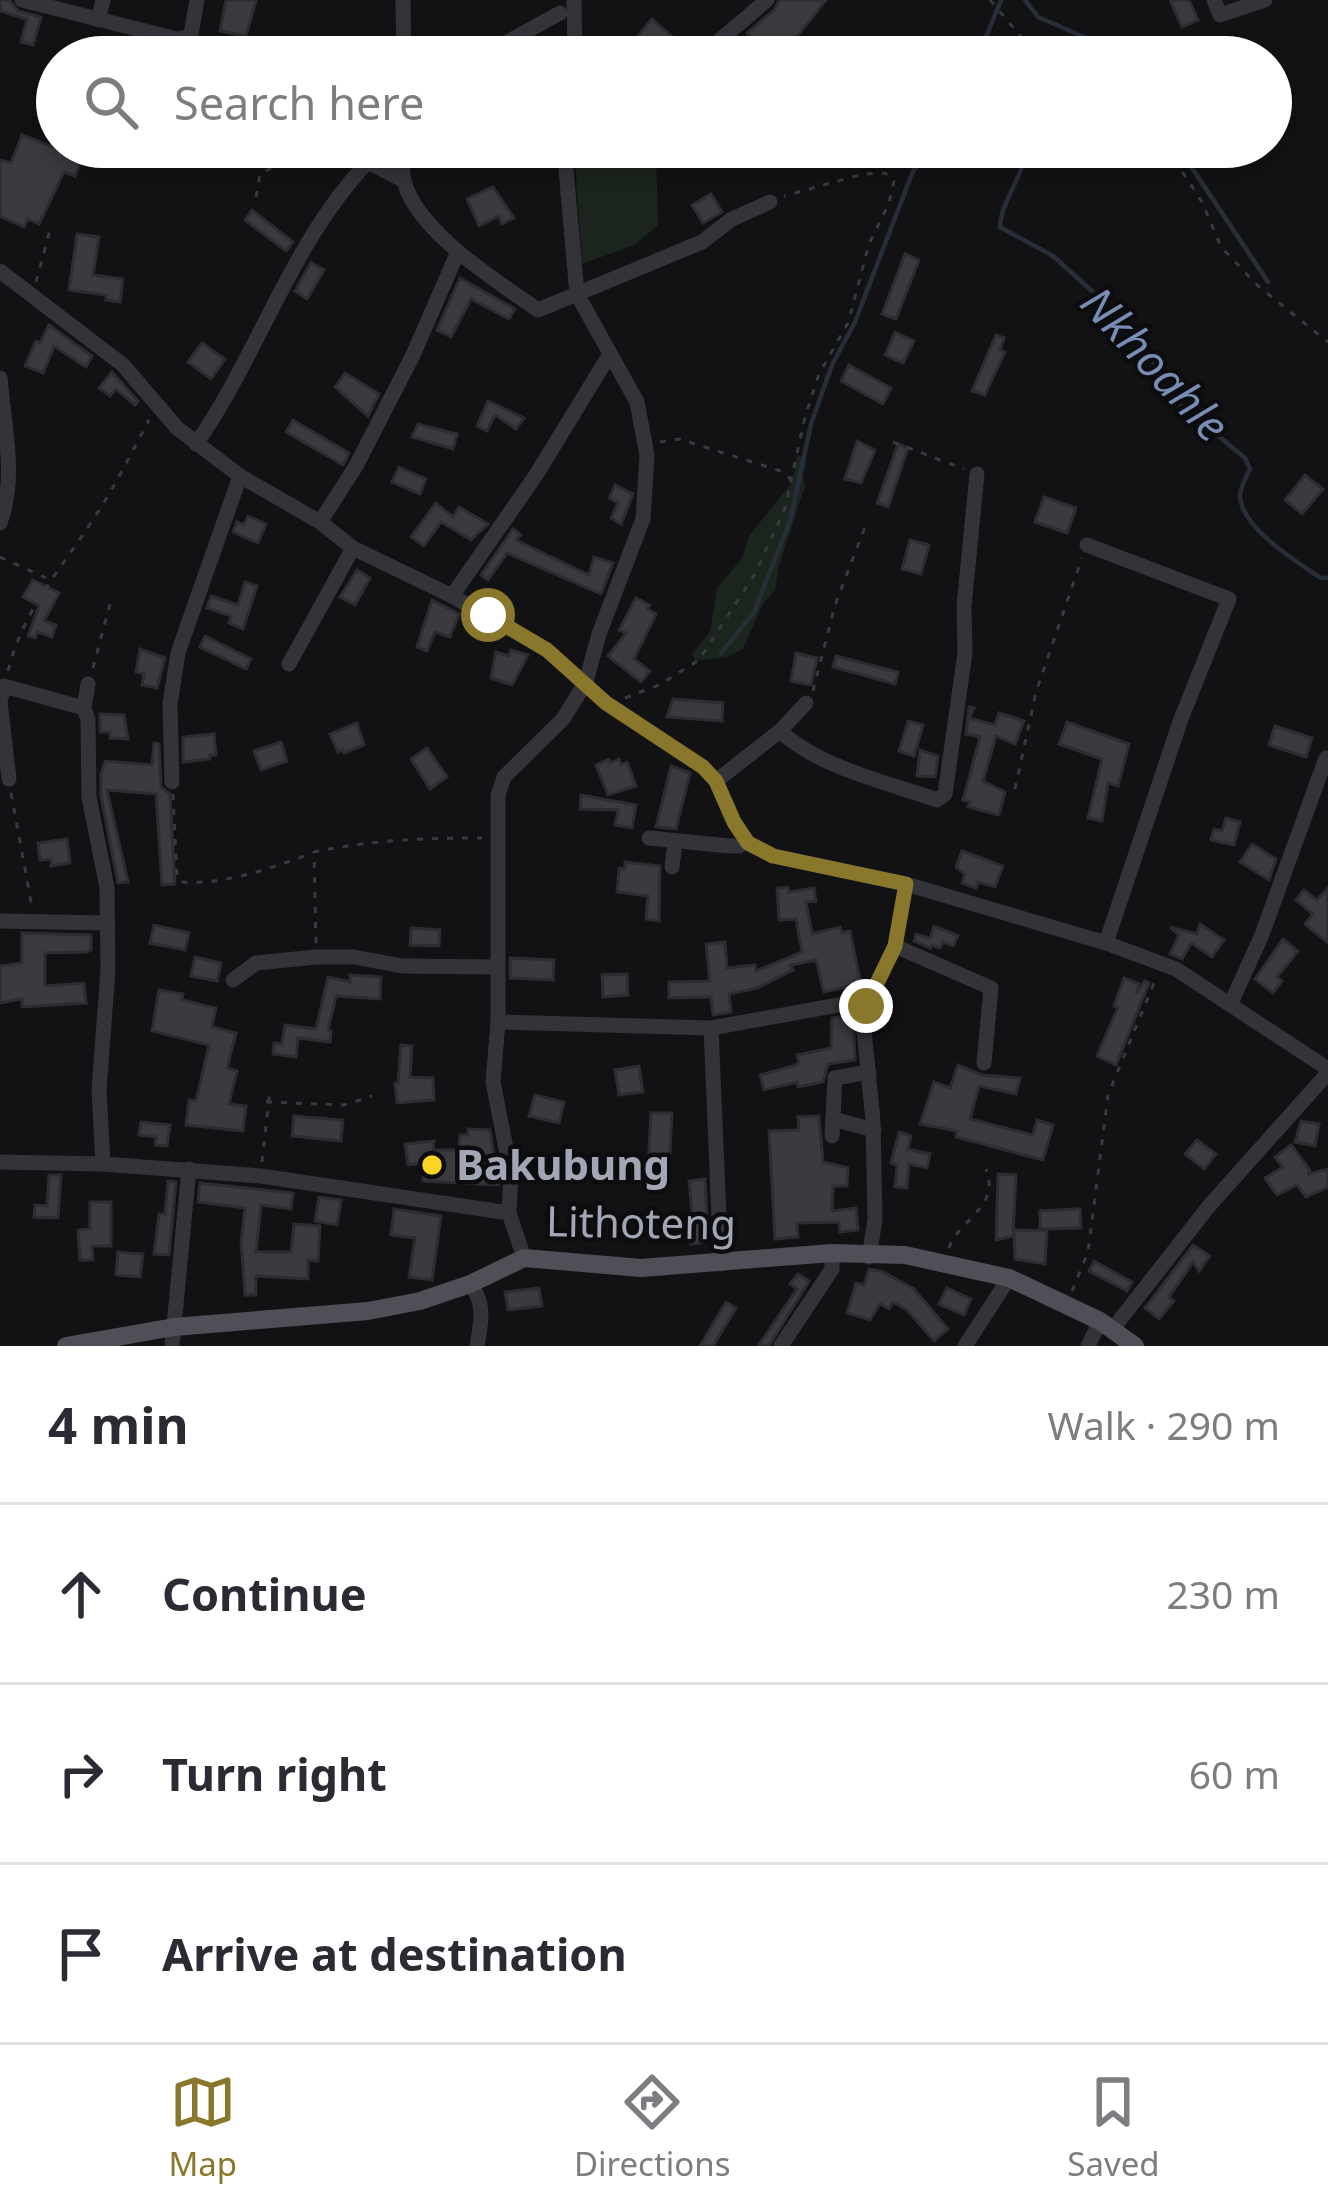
<!DOCTYPE html>
<meta charset="utf-8">
<style>
:root{--surface:#fff;--page:#f7f7f7;--text:#2b2b33;--muted:#7c7c81;--line:#e1e1e2;--accent:#89772c}
body{margin:0;font-family:"Noto Sans",sans-serif;background:var(--page);color:var(--text)}
.stop{position:absolute;width:36px;height:36px;margin:-27px;border:9px solid #89772c;border-radius:50%;background:#fff}
.stop.end{background:#89772c;border-color:#fff;box-shadow:0 3px 12px #0008}
.list{margin:0;padding:0;list-style:none}
h2{display:flex;justify-content:space-between;align-items:center;height:156px;margin:0;padding:0 48px;font-size:51px}
h2 small{font-size:39px;font-weight:400;color:var(--muted)}
.list li{display:grid;grid-template-columns:78px 1fr auto;gap:36px;align-items:center;box-sizing:border-box;height:180px;padding:0 48px;border-top:3px solid var(--line)}
.list b{display:block;font-size:45px;white-space:nowrap}
.list em{font-size:39px;font-style:normal;color:var(--muted)}
.icon{flex:none;width:66px;height:66px;fill:none;stroke:currentColor;stroke-width:2;stroke-linecap:round;stroke-linejoin:round}
.map{position:relative;flex:none;width:1328px;height:1346px;overflow:hidden}
.search{position:absolute;background:var(--surface);box-shadow:0 6px 18px #0003;left:36px;right:36px;top:36px;height:132px;display:flex;align-items:center;gap:30px;box-sizing:border-box;padding:0 42px;border-radius:66px;color:var(--muted);font-size:45px}
.sheet{height:696px;background:var(--surface)}
nav{display:flex;justify-content:space-around;align-items:center;box-sizing:border-box;height:168px;border-top:3px solid var(--line);background:var(--surface);font-size:33px;color:var(--muted)}
nav a{display:grid;justify-items:center;gap:6px}
nav .on{color:var(--accent)}
.map>svg:first-child{display:block}
</style>
<div class="map">
<svg width="1328" height="1346" viewBox="0 0 1328 1346">
<rect width="100%" height="100%" fill="#121214"/>
<g fill="#1c241e">
<polygon points="574,147 656,147 658,225 634,245 582,264"/>
<polygon points="797,455 804,456 807,463 803,474 805,486 779,566 775,590 762,606 743,649 727,657 696,661 692,654 710,632 717,588 742,558 749,536 793,481"/>
</g>
<g fill="none" stroke-linecap="round" stroke-linejoin="round">
<g stroke="#282e38" stroke-width="4.5">
<polyline points="1025,0 1038,17 1130,57"/>
<polyline points="978,57 1001,0"/>
<path d="M1024 147C1027 175 1001 198 1000 227L1053 256 1092 291 1152 357 1161 384 1176 401 1245 458 1250 469C1246 477 1240 488 1240 496 1241 528 1297 562 1321 578H1328"/>
<polyline points="1178,147 1268,282"/>
<polyline points="721,653 754,612 790,521 811,424 832,365 855,322 913,171 936,147"/>
</g>
</g>
<g fill="#3a3a3f" stroke="#2d2c30" stroke-width="3">
<polygon points="0,0 10,1 18,11 41,17 33,45 21,42 27,19 0,11"/>
<polygon points="226,0 256,0 246,36 220,31"/>
<polygon points="779,0 826,0 787,49 778,41 774,47 764,39 759,44 747,33 775,9"/>
<polygon points="1170,0 1189,0 1198,20 1182,27"/>
<polygon points="652,19 684,47 676,57 648,57 632,43"/>
<polygon points="120,37 149,45 147,57 109,57 112,42 119,43"/>
<polygon points="22,135 82,158 75,176 64,172 39,224 28,219 24,227 0,216 0,160 11,163"/>
<polygon points="493,187 514,218 502,224 499,216 479,226 467,199"/>
<polygon points="711,194 722,212 703,223 692,205"/>
<polygon points="252,210 293,242 286,251 245,220"/>
<polygon points="77,234 99,237 93,275 123,279 120,302 106,300 106,295 69,290"/>
<polygon points="905,254 919,260 896,319 882,314"/>
<polygon points="311,262 324,270 307,299 295,291"/>
<polygon points="460,278 515,309 509,319 471,299 451,337 437,330"/>
<polygon points="49,325 92,356 86,367 54,346 43,373 25,366 36,341 40,343"/>
<polygon points="895,332 914,341 903,363 885,355"/>
<polygon points="996,335 1004,338 1000,350 1005,352 985,395 972,391"/>
<polygon points="202,343 225,359 211,379 188,362"/>
<polygon points="849,365 891,388 883,404 841,381"/>
<polygon points="112,372 138,401 135,405 116,389 110,396 99,388"/>
<polygon points="345,373 379,394 368,416 335,387"/>
<polygon points="488,401 524,418 516,429 495,415 487,431 477,426"/>
<polygon points="293,420 349,453 343,465 286,432"/>
<polygon points="418,424 457,434 453,449 412,437"/>
<polygon points="857,441 875,450 861,483 845,479"/>
<polygon points="898,444 908,448 888,507 877,503"/>
<polygon points="399,467 426,479 420,494 392,482"/>
<polygon points="1305,475 1323,489 1302,514 1285,500"/>
<polygon points="615,485 633,494 621,524 611,518 618,503 609,498"/>
<polygon points="1044,497 1076,508 1067,533 1035,522"/>
<polygon points="436,503 453,517 459,507 488,524 471,540 441,522 424,546 411,537"/>
<polygon points="248,516 266,524 258,543 233,532 237,522 244,525"/>
<polygon points="513,529 521,535 516,540 589,575 594,557 613,563 601,594 507,553 488,580 481,575"/>
<polygon points="910,540 929,545 921,574 902,569"/>
<polygon points="357,570 370,578 355,605 340,597"/>
<polygon points="33,580 59,593 44,621 56,625 52,637 38,632 35,638 28,636 39,606 23,597"/>
<polygon points="245,582 257,586 243,629 229,623 231,616 207,608 211,596 238,605"/>
<polygon points="636,598 650,605 647,609 656,614 634,659 650,671 641,682 608,656 626,633 619,630"/>
<polygon points="432,600 459,614 450,637 435,632 427,651 417,647"/>
<polygon points="205,636 251,659 246,669 200,647"/>
<polygon points="140,649 165,658 157,688 142,685 144,674 136,672"/>
<polygon points="511,650 528,655 512,685 491,678 496,652 509,656"/>
<polygon points="796,653 817,658 811,685 791,681"/>
<polygon points="836,656 898,672 895,684 833,667"/>
<polygon points="673,699 723,703 722,721 667,717"/>
<polygon points="969,707 974,708 969,718 995,725 999,713 1024,721 1015,744 996,736 983,781 1005,792 999,815 968,807 970,802 963,800 980,737 966,734"/>
<polygon points="100,714 124,715 128,739 110,738 110,732 100,732"/>
<polygon points="908,721 923,725 914,756 899,751"/>
<polygon points="1067,722 1129,744 1118,786 1108,783 1102,821 1088,818 1102,759 1059,744"/>
<polygon points="357,723 364,745 344,753 343,750 338,752 330,734"/>
<polygon points="1275,726 1312,738 1306,757 1269,745"/>
<polygon points="214,734 216,755 210,755 210,759 183,762 183,737"/>
<polygon points="281,742 287,761 261,770 254,751"/>
<polygon points="154,743 159,744 161,787 170,794 175,884 162,885 156,794 107,790 128,882 118,883 101,796 101,774 105,761 152,765"/>
<polygon points="427,748 447,777 430,789 411,759"/>
<polygon points="920,750 938,756 935,777 917,776"/>
<polygon points="609,759 610,763 619,759 621,765 627,762 636,786 608,795 596,765"/>
<polygon points="671,766 690,773 676,829 656,827"/>
<polygon points="581,795 636,805 632,828 615,825 618,810 580,809"/>
<polygon points="1226,818 1240,822 1234,845 1211,840 1214,829 1222,831"/>
<polygon points="67,839 70,863 51,866 51,859 40,860 38,843"/>
<polygon points="1252,844 1276,859 1269,880 1240,862"/>
<polygon points="962,851 1003,866 995,887 978,882 976,888 962,883 965,874 956,867"/>
<polygon points="625,862 660,866 659,921 646,919 648,896 617,892 619,868 625,869"/>
<polygon points="788,887 789,892 814,888 816,901 806,902 812,934 840,927 842,933 850,931 861,984 824,992 816,960 791,965 793,970 757,988 729,994 731,1012 713,1015 711,997 669,998 669,982 710,981 706,944 725,942 727,968 755,965 756,971 802,952 796,919 779,920 777,888"/>
<polygon points="1328,888 1328,943 1305,924 1313,914 1296,900 1304,890 1317,900"/>
<polygon points="1200,924 1224,940 1212,957 1191,943 1182,959 1170,954 1179,935 1170,927 1197,934"/>
<polygon points="154,925 189,933 185,950 150,943"/>
<polygon points="934,926 958,936 953,946 943,942 940,948 932,945 930,948 914,941 916,934 930,938"/>
<polygon points="411,928 440,930 439,946 410,945"/>
<polygon points="22,933 91,935 91,950 87,952 45,953 45,986 84,983 86,1003 22,1007 22,999 0,1003 0,966 22,963"/>
<polygon points="1283,939 1298,951 1277,977 1282,981 1273,993 1255,979"/>
<polygon points="195,957 221,963 217,981 191,976"/>
<polygon points="510,958 554,960 553,980 510,978"/>
<polygon points="627,974 628,995 603,997 602,975"/>
<polygon points="350,975 381,977 380,999 336,996 328,1030 331,1031 330,1042 298,1038 296,1057 273,1054 274,1043 282,1044 285,1025 316,1029 328,977 350,982"/>
<polygon points="1124,978 1139,984 1136,994 1145,981 1149,983 1116,1065 1097,1056 1118,1007 1114,1006"/>
<polygon points="159,990 183,994 182,1000 216,1008 212,1027 236,1033 227,1068 237,1071 229,1104 246,1106 243,1131 186,1125 189,1100 196,1101 209,1045 152,1031"/>
<polygon points="853,1015 855,1060 828,1064 823,1082 798,1087 797,1082 764,1090 760,1075 793,1066 799,1063 797,1055 831,1048 832,1018"/>
<polygon points="401,1045 412,1046 410,1077 433,1078 434,1100 397,1103 395,1083 398,1083"/>
<polygon points="958,1065 982,1075 1020,1078 1016,1094 979,1086 970,1119 1033,1135 1037,1120 1053,1125 1043,1160 956,1137 957,1131 920,1124 934,1082 950,1088"/>
<polygon points="639,1066 643,1092 619,1095 615,1070"/>
<polygon points="535,1095 564,1102 559,1123 529,1116"/>
<polygon points="651,1113 672,1113 669,1169 648,1168"/>
<polygon points="294,1116 343,1120 341,1141 292,1136"/>
<polygon points="819,1116 823,1162 848,1168 847,1186 833,1186 832,1211 856,1208 858,1230 840,1232 839,1222 797,1223 798,1237 775,1239 769,1131 799,1130 798,1117"/>
<polygon points="1301,1121 1319,1124 1315,1146 1295,1142"/>
<polygon points="141,1122 170,1125 167,1146 155,1145 156,1137 139,1135"/>
<polygon points="468,1129 490,1130 498,1185 423,1181 424,1163 408,1165 405,1144 434,1141 433,1150 459,1150 460,1135 468,1135"/>
<polygon points="899,1132 911,1136 908,1149 930,1154 927,1168 909,1164 907,1188 895,1187 897,1165 891,1163"/>
<polygon points="1197,1140 1216,1154 1204,1169 1185,1154"/>
<polygon points="1291,1145 1310,1170 1309,1174 1328,1169 1328,1187 1306,1197 1297,1185 1277,1195 1265,1178 1283,1167 1275,1157"/>
<polygon points="998,1174 1016,1175 1013,1236 996,1240"/>
<polygon points="49,1175 61,1175 58,1218 34,1217 35,1205 47,1206"/>
<polygon points="705,1179 708,1242 691,1244 690,1231 694,1231 689,1181"/>
<polygon points="168,1181 176,1182 169,1255 154,1254 159,1214 165,1214"/>
<polygon points="200,1183 293,1193 291,1209 261,1205 256,1252 291,1252 294,1224 320,1226 318,1261 308,1260 308,1279 256,1276 256,1295 245,1295 241,1241 245,1208 198,1202"/>
<polygon points="319,1197 341,1200 337,1225 315,1221"/>
<polygon points="90,1202 111,1202 111,1246 92,1246 93,1260 80,1260 78,1230 90,1229"/>
<polygon points="394,1209 441,1216 432,1280 409,1277 415,1238 391,1235"/>
<polygon points="1074,1209 1080,1209 1081,1228 1040,1229 1040,1211"/>
<polygon points="1014,1230 1047,1231 1045,1264 1015,1259"/>
<polygon points="1193,1245 1210,1256 1199,1271 1193,1262 1169,1297 1174,1301 1159,1319 1145,1308"/>
<polygon points="118,1252 143,1254 140,1277 116,1275"/>
<polygon points="1094,1261 1132,1282 1127,1291 1089,1271"/>
<polygon points="869,1269 883,1272 914,1289 948,1329 934,1341 907,1310 893,1302 889,1309 880,1304 870,1320 847,1313 856,1283 864,1285"/>
<polygon points="798,1274 809,1281 769,1346 758,1346 797,1289 790,1284"/>
<polygon points="539,1288 542,1306 508,1310 505,1292"/>
<polygon points="947,1288 971,1299 964,1315 939,1304"/>
<polygon points="726,1302 736,1308 713,1346 700,1346"/>
</g>
<g fill="none" stroke-linecap="round" stroke-linejoin="round">
<g stroke="#393a40" stroke-width="3" stroke-dasharray="6 9" stroke-linecap="butt">
<polyline points="990,0 1038,57"/>
<polyline points="1098,57 1107,52 1112,57"/>
<polyline points="289,147 348,159"/>
<polyline points="1166,147 1202,202 1221,247 1258,286 1328,342"/>
<polyline points="256,197 260,174 298,153"/>
<polyline points="36,282 51,226"/>
<polyline points="660,442 679,439 781,471 792,480"/>
<polyline points="893,442 964,469"/>
<polyline points="0,557 46,578"/>
<polyline points="93,668 111,600"/>
<path d="M8 671C24 608 60 571 94 518 115 487 131 453 149 420"/>
<polyline points="813,691 835,605 867,522"/>
<polyline points="625,698 659,685 699,660 755,574 785,508 805,417 819,374 848,323 869,244 889,203 894,181 885,173 863,174 784,196"/>
<polyline points="1015,789 1036,692 1082,558"/>
<polyline points="11,793 32,907"/>
<path d="M173 794 177 877 181 882C224 885 273 868 312 853"/>
<path d="M316 943 314 852C370 840 425 838 482 838"/>
<polyline points="266,1102 344,1105 372,1096"/>
<polyline points="262,1162 270,1089"/>
<path d="M949 1248C959 1219 1001 1207 986 1169"/>
<polyline points="1072,1291 1088,1252 1108,1095 1156,978"/>
</g>
<g stroke="#333339" stroke-width="15">
<polyline points="22,0 248,57"/>
<polyline points="403,0 404,57"/>
<polyline points="574,0 575,57"/>
<polyline points="1214,0 1220,15 1265,0"/>
<polyline points="98,20 103,0"/>
<polyline points="190,40 197,0"/>
<polyline points="491,51 560,13"/>
<polyline points="179,57 182,38"/>
<polyline points="700,57 767,0"/>
<path d="M404 147C403 156 402 167 403 176 411 228 498 282 538 310L702 242 732 219 770 202"/>
<polyline points="0,271 123,365 177,428 240,476 320,522 353,548 452,596 547,650 606,703 703,767 716,781 734,822 748,843 774,856 906,884 1106,943 1176,969 1328,1069"/>
<path d="M0 378C4 427 17 476 0 523"/>
<path d="M196 444C259 354 291 242 368 162L403 180"/>
<polyline points="320,522 356,466 413,355 457,254"/>
<polyline points="1087,545 1229,599 1181,719 1106,943"/>
<polyline points="452,596 536,475 610,354"/>
<polyline points="289,664 353,548"/>
<polyline points="88,684 84,708 88,720 89,797 107,888 108,970 99,1090 103,1164"/>
<path d="M780 731C820 768 886 782 937 800L945 794 965 653 964 606 977 474"/>
<polyline points="9,779 0,701 4,686 84,708"/>
<polyline points="716,781 780,731 806,703"/>
<polyline points="172,782 170,704 178,653 240,476"/>
<polyline points="649,838 729,846 739,846 746,840"/>
<polyline points="672,867 675,842"/>
<polyline points="0,921 108,923"/>
<polyline points="895,946 991,988 984,1063"/>
<polyline points="233,980 256,963 316,957 354,957 402,966 498,967"/>
<polyline points="1231,1003 1261,937 1326,758"/>
<polyline points="498,1022 711,1028 855,1002 866,1006"/>
<polyline points="711,1028 721,1264"/>
<polyline points="833,1119 874,1130"/>
<polyline points="832,1136 835,1078 869,1072"/>
<polyline points="0,1162 103,1164 261,1176 509,1213 524,1258"/>
<polyline points="509,1213 511,1174 493,1082 498,1022 498,795 504,777 563,719 586,682 599,634 643,519 647,455 637,402 577,294 564,147"/>
<polyline points="869,1257 875,1220 873,1121 864,1030 866,1006 895,946 906,884"/>
<path d="M470 1284C486 1303 481 1323 477 1346"/>
<polyline points="1112,1330 1209,1206 1328,1073"/>
<polyline points="172,1346 189,1169"/>
<polyline points="781,1346 832,1269 832,1253"/>
<polyline points="965,1346 1009,1278"/>
<polyline points="1088,1346 1100,1321"/>
</g>
<polyline stroke="#4f4f58" stroke-width="18" points="66,1346 174,1327 368,1311 420,1301 470,1284 524,1258 641,1268 832,1253 905,1255 1009,1278 1100,1321 1135,1346"/>
</g>
<g fill="none" stroke-linecap="round" stroke-linejoin="round">
<polyline stroke="#89772c" stroke-width="15" points="488,615 547,650 606,703 703,767 716,781 734,822 748,843 773,856 906,884 895,946 866,1006"/>
</g>
<circle fill="#fbd523" stroke="#0d0d0f" stroke-width="4.5" cx="432" cy="1165" r="12"/>
<g text-anchor="middle" stroke-width="9" stroke-linejoin="round" paint-order="stroke">
<g font-size="42" font-weight="bold" fill="#a3a6b5" stroke="#0d0d0f" text-anchor="start">
<text x="456" y="1180">Bakubung</text>
</g>
<g font-size="42" fill="#a3a6b5" stroke="#0d0d0f">
<text transform="translate(641 1223) rotate(1)" y="15">Lithoteng</text>
</g>
<g font-size="45" font-style="italic" fill="#778db3" stroke="#0d0d0f">
<text transform="translate(1155 364) rotate(47)" y="16">Nkhoahle</text>
</g>
</g>
</svg>
<div class="stop" style="left:488px;top:615px"></div>
<div class="stop end" style="left:866px;top:1006px"></div>
<div class="search"><svg class="icon" aria-label="search" viewBox="0 0 24 24"><circle cx="10" cy="10" r="6"/><path d="M15 15l6 6"/></svg>Search here</div>
</div>
<section class="sheet">
<h2>4 min<small>Walk · 290 m</small></h2>
<ul class="list">
<li><svg class="icon" aria-label="ahead" viewBox="0 0 24 24"><path d="M12 20V5M6 11l6-6 6 6"/></svg><div><b>Continue</b></div><em>230 m</em></li>
<li><svg class="icon" aria-label="right" viewBox="0 0 24 24"><path d="M7 20v-9h11M14 6l5 5-5 5"/></svg><div><b>Turn right</b></div><em>60 m</em></li>
<li><svg class="icon" aria-label="arrive" viewBox="0 0 24 24"><path d="M6 21V4h12l-3 4 3 4H6"/></svg><div><b>Arrive at destination</b></div></li>
</ul>
</section>
<nav>
<a class="on"><svg class="icon" aria-label="map" viewBox="0 0 24 24"><path d="M3 6l6-2 6 2 6-2v14l-6 2-6-2-6 2zM9 4v14M15 6v14"/></svg>Map</a>
<a><svg class="icon" aria-label="directions" viewBox="0 0 24 24"><path d="M12 3l9 9-9 9-9-9zM9 14v-3h6M13 9l2 2-2 2"/></svg>Directions</a>
<a><svg class="icon" aria-label="saved" viewBox="0 0 24 24"><path d="M7 4h10v16l-5-4-5 4z"/></svg>Saved</a>
</nav>
